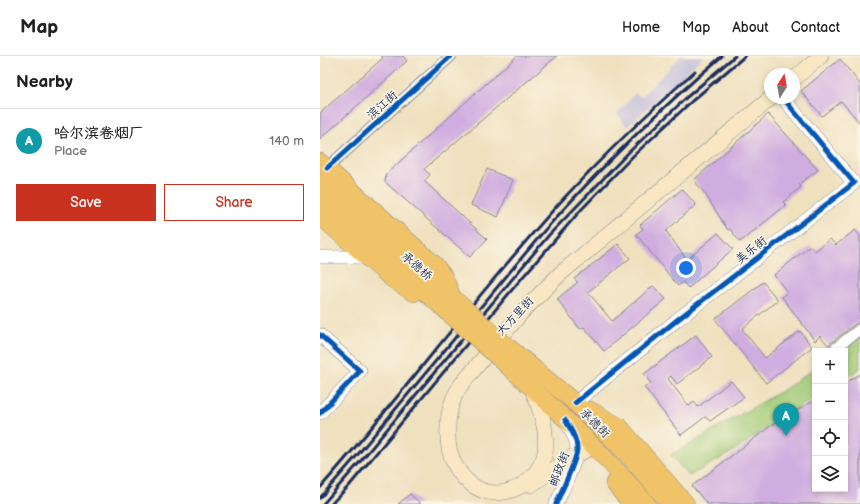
<!DOCTYPE html>
<meta charset="utf-8">
<style>
:root{--surface:#fff;--page:#f2f2f2;--text:#222;--muted:#767676;--line:#e0e0e0;--accent:#c8321e}
body{margin:0;font-family:"Balsamiq Sans","LXGW WenKai TC",sans-serif;background:var(--page);color:var(--text)}
.controls{position:absolute;right:12px;bottom:12px;display:grid;overflow:hidden;border-radius:0px;box-shadow:0 2px 6px #0003}
.controls button{width:36px;height:36px;display:grid;place-items:center;padding:0;border:0;border-bottom:1px solid var(--line);background:var(--surface);color:var(--text);font:20px sans-serif}
.compass{position:absolute;left:444px;top:12px;width:36px;height:36px;border-radius:50%;background:var(--surface);box-shadow:0 2px 6px #0003;rotate:11deg}
.you{position:absolute;left:366px;top:212px;width:14px;height:14px;margin:-10px;border:3px solid #fff;border-radius:50%;background:#1a73e8;box-shadow:0 0 0 6px #1a73e833}
.badge{display:grid;place-items:center;width:26px;height:26px;border-radius:50%;background:var(--accent);color:#fff;font-size:13px;font-weight:700}
.pin{position:absolute;translate:-50% -33px;filter:drop-shadow(0 1px 2px #0008)}
.pin::after{content:'';position:absolute;top:21px;width:14px;height:12px;background:inherit;clip-path:polygon(0 0,100% 0,50% 100%)}
.list{margin:0;padding:0;list-style:none}
h2{display:flex;justify-content:space-between;align-items:center;height:52px;margin:0;padding:0 16px;font-size:17px}
h2 small{font-size:13px;font-weight:400;color:var(--muted)}
.list li{display:grid;grid-template-columns:26px 1fr auto;gap:12px;align-items:center;box-sizing:border-box;height:64px;padding:0 16px;border-top:1px solid var(--line)}
.list b{display:block;font-size:15px;white-space:nowrap}
.list p{margin:0;font-size:13px;white-space:nowrap;color:var(--muted)}
.list em{font-size:13px;font-style:normal;color:var(--muted)}
.actions{display:flex;gap:8px;padding:12px 16px}
.actions a{flex:1;padding:9px 0;border:1px solid var(--accent);border-radius:0px;text-align:center;font-size:14px;color:var(--accent)}
.actions .main{background:var(--accent);color:#fff}
.icon{flex:none;width:22px;height:22px;fill:none;stroke:currentColor;stroke-width:2;stroke-linecap:round;stroke-linejoin:round}
.map{position:relative;flex:none;width:540px;height:448px;overflow:hidden}
header{display:flex;align-items:center;gap:24px;box-sizing:border-box;height:56px;padding:0 20px;background:var(--surface);border-bottom:1px solid var(--line)}
header strong{font-size:19px}
nav{display:flex;gap:22px;margin-inline-start:auto;font-size:14px}
main{display:flex}
aside{flex:1;background:var(--surface)}
.map>svg:first-child{display:block}
</style>
<header>
<strong>Map</strong>
<nav><a>Home</a><a>Map</a><a>About</a><a>Contact</a></nav>
</header>
<main>
<aside>
<h2>Nearby<small></small></h2>
<ul class="list">
<li><span class="badge" style="background:#0f9aa8">A</span><div><b>哈尔滨卷烟厂</b><p>Place</p></div><em>140 m</em></li>
</ul>
<div class="actions"><a class="main">Save</a><a>Share</a></div>
</aside>
<div class="map">
<svg width="540" height="448" viewBox="0 0 540 448">
<rect width="100%" height="100%" fill="#fcf5e5"/>
<filter id="ink" filterUnits="userSpaceOnUse"><feTurbulence type="fractalNoise" baseFrequency=".025" numOctaves="2"/><feDisplacementMap in="SourceGraphic" scale="8" xChannelSelector="R" yChannelSelector="G"/><feConvolveMatrix kernelMatrix="1 2 1 2 8 2 1 2 1" color-interpolation-filters="sRGB"/></filter>
<filter id="wash" filterUnits="userSpaceOnUse"><feTurbulence type="fractalNoise" baseFrequency=".012" numOctaves="4" result="noise"/><feDisplacementMap in="SourceGraphic" scale="16" xChannelSelector="R" yChannelSelector="G"/><feGaussianBlur stdDeviation="0.9" result="paint"/><feColorMatrix in="noise" values="0 0 0 0 0 0 0 0 0 0 0 0 0 0 0 0 0 1.4 0 .05"/><feComposite in="paint" operator="in"/></filter>
<g filter="url(#wash)">
<rect width="100%" height="100%" fill="#efe0be"/>
<polygon fill="#c5c0da" points="361,0 384,0 307,71 297,58 315,37 321,41"/>
<g fill="#a0ca76" stroke="#5e7c6a">
<polygon points="540,281 540,313 525,322 525,295 520,295"/>
<polygon points="495,312 495,341 451,369 412,396 369,420 351,399 468,331"/>
</g>
<g id="blocks">
<g fill="#d0ade0">
<polygon points="61,0 83,0 87,5 0,83 0,57 63,2"/>
<polygon points="197,0 237,0 104,113 110,119 104,125 167,183 150,201 65,126 66,118"/>
<polygon points="520,3 540,28 540,67 521,45 502,60 481,35"/>
<polygon points="448,58 498,114 479,128 481,131 463,146 466,149 420,186 410,173 408,174 385,138 374,124"/>
<polygon points="167,113 193,124 178,161 151,149"/>
<polygon points="362,133 376,149 346,175 367,204 398,177 413,193 368,232 363,226 358,230 316,178 323,173 320,169"/>
<polygon points="535,174 540,180 540,264 508,289 500,280 495,285 462,241 467,236 454,219 490,190 495,195 510,183 516,189"/>
<polygon points="298,188 310,202 268,236 292,265 333,230 346,243 284,295 264,271 260,273 237,243 258,226 254,223"/>
<polygon points="443,226 458,244 422,273 445,302 480,275 492,291 446,327 395,263"/>
<polygon points="376,279 392,301 357,328 351,320 348,323 369,350 374,346 378,351 411,325 424,341 390,365 385,361 361,379 324,331 331,328 324,318"/>
<polygon points="540,318 540,448 387,448 372,430 452,369 495,344 495,433 525,433 525,327"/>
<polygon points="90,438 101,448 78,448"/>
</g>
</g>
</g>
<g filter="url(#ink)">
<use href="#blocks" fill-opacity="0" stroke="#85888e" stroke-width="1"/>
<g fill="none" stroke-linecap="round" stroke-linejoin="round">
<g stroke="#85888e" stroke-width="12">
<g id="minor">
<polyline points="7,112 131,0"/>
<polyline points="512,295 540,273"/>
</g>
</g>
<g stroke="#85888e" stroke-width="14">
<g id="tertiary">
<polyline points="0,201 47,201"/>
<polyline points="0,279 40,315 0,357"/>
<polyline points="255,347 357,264 534,127 463,42"/>
<path d="M236 448C242 435 257 405 257 392 257 384 252 376 248 369"/>
</g>
</g>
<g stroke="#85888e" stroke-width="16">
<g id="secondary">
<polyline points="474,23 501,0"/>
<path d="M211 331C220 352 228 372 225 396 224 404 220 411 215 417 200 437 171 444 151 428 136 417 128 398 128 381 127 361 130 345 141 329L202 256 240 218 451 42"/>
<polyline points="211,429 252,401 268,393"/>
</g>
</g>
<g stroke="#85888e" stroke-width="18">
<g id="trunk">
<polyline points="0,106 115,209 124,221 133,242"/>
<polyline points="0,126 127,236"/>
<polyline points="0,142 124,253"/>
<polyline points="0,160 72,223 94,237"/>
<polyline points="192,294 255,347 308,399 350,448"/>
<path d="M182 305C232 350 283 396 327 448"/>
<polyline points="270,354 300,371 366,448"/>
<polyline points="294,427 311,448"/>
</g>
</g>
<use href="#minor" stroke="#fff" stroke-width="10"/>
<use href="#tertiary" stroke="#fff" stroke-width="13"/>
<use href="#secondary" stroke="#f9e7c3" stroke-width="15"/>
<use href="#trunk" stroke="#f1c369" stroke-width="17"/>
<g stroke="#1b2f5e" stroke-width="3">
<path d="M0 432C84 337 159 235 245 141 286 97 330 55 375 15"/>
<path d="M0 442 34 403 224 175C279 113 339 54 402 0"/>
<polyline points="3,448 39,407 229,179 309,96 367,41 415,0"/>
<polyline points="11,448 29,430 201,223 260,155 313,100 372,45 425,0"/>
</g>
<g stroke="#85888e" stroke-width="18" stroke-linecap="butt">
<g id="trunk-bridge">
<polyline points="133,242 192,294"/>
<polyline points="124,253 182,305"/>
</g>
</g>
<use href="#trunk-bridge" stroke="#f1c369" stroke-width="17"/>
<g stroke="#fcf5e5" stroke-width="8">
<g id="cycleway">
<polyline points="7,112 131,0"/>
<polyline points="0,279 40,315 0,357"/>
<polyline points="255,347 357,264 534,127 463,42"/>
<path d="M236 448C241 436 257 404 257 393 257 382 250 372 245 364"/>
</g>
</g>
<use href="#cycleway" stroke="#0057b8" stroke-width="5"/>
</g>
</g>
<g text-anchor="middle" stroke-width="3.5" stroke-linejoin="round" paint-order="stroke">
<g font-size="12" fill="#1b2f5e" stroke="#fcf5e5">
<text transform="translate(62 49) rotate(-42)" y="4">滨江街</text>
<text transform="translate(431 194) rotate(-38)" y="4">美乐街</text>
<text transform="translate(97 210) rotate(41)" y="4">承德桥</text>
<text transform="translate(195 260) rotate(-47)" y="4">大方里街</text>
<text transform="translate(275 367) rotate(44)" y="4">承德街</text>
<text transform="translate(239 413) rotate(-69)" y="4">邮政街</text>
</g>
</g>
</svg>
<div class="controls">
<button>+</button>
<button>−</button>
<button><svg class="icon" aria-label="locate" viewBox="0 0 24 24"><circle cx="12" cy="12" r="6"/><path d="M12 2v4M12 18v4M2 12h4M18 12h4"/></svg></button>
<button><svg class="icon" aria-label="layers" viewBox="0 0 24 24"><path d="M12 4l9 5-9 5-9-5zM3 14l9 5 9-5"/></svg></button>
</div>
<svg class="compass" viewBox="-18 -18 36 36"><path d="M0-13l5 13h-10z" fill="#e53935"/><path d="M0 13l5-13h-10z" fill="#767676"/></svg>
<div class="you"></div>
<div class="pin badge" style="left:466px;top:380px;background:#0f9aa8">A</div>
</div>
</main>
